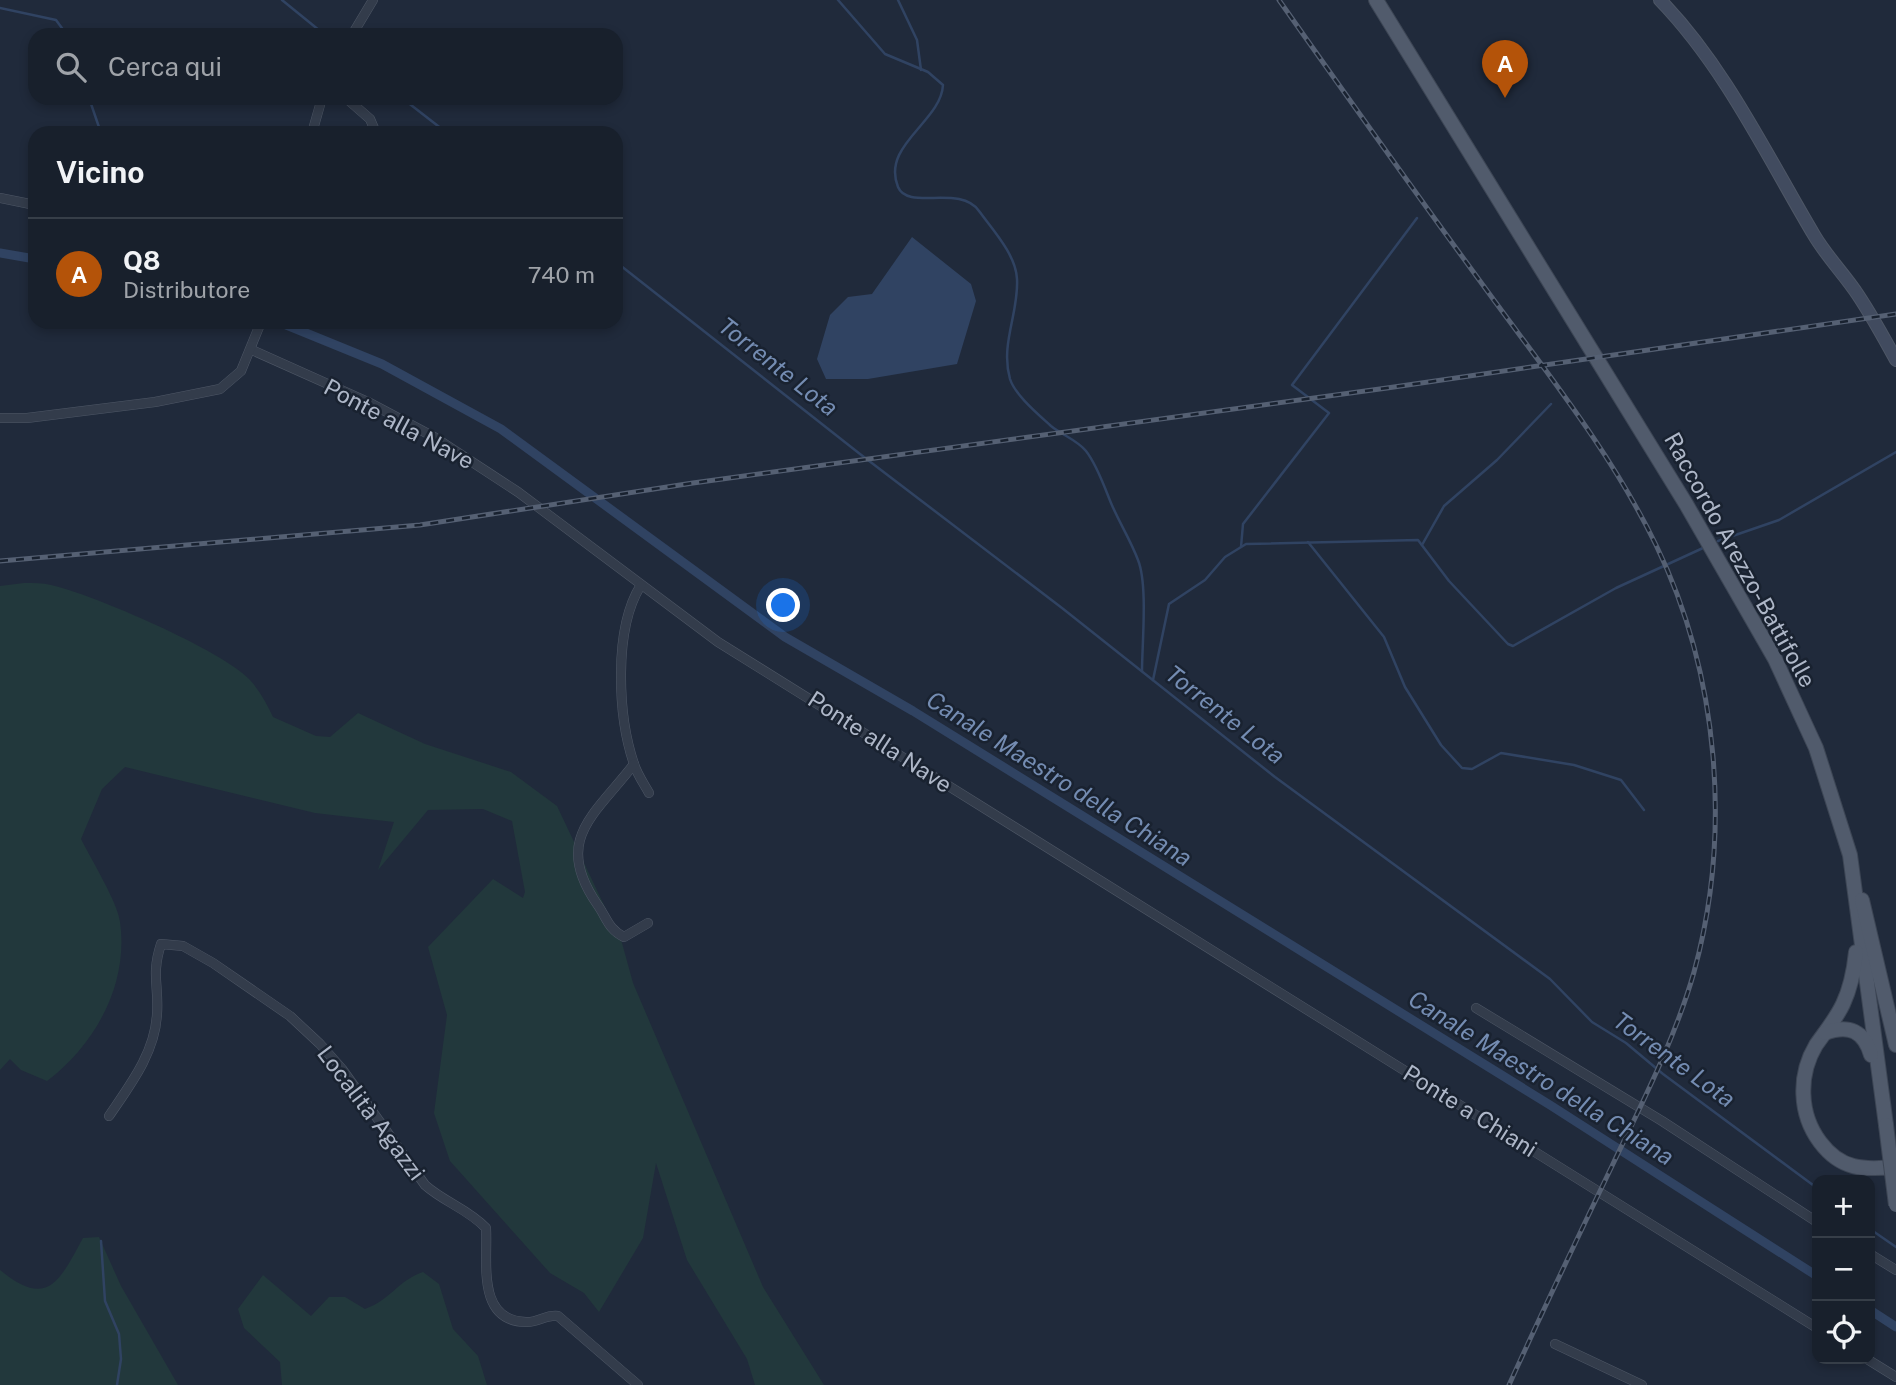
<!DOCTYPE html>
<html lang="it">
<meta charset="utf-8">
<style>
:root{--surface:#18202c;--page:#252d38;--text:#f1f3f6;--muted:#9fa3a9;--line:#363e48;--accent:#b45309}
body{margin:0;font-family:"Public Sans",sans-serif;background:var(--page);color:var(--text)}
.controls{position:absolute;right:21px;bottom:21px;display:grid;overflow:hidden;border-radius:14px;box-shadow:0 4px 10px #0003}
.controls button{width:63px;height:63px;display:grid;place-items:center;padding:0;border:0;border-bottom:2px solid var(--line);background:var(--surface);color:var(--text);font:35px sans-serif}
.you{position:absolute;left:784px;top:606px;width:24px;height:24px;margin:-18px;border:5px solid #fff;border-radius:50%;background:#1a73e8;box-shadow:0 0 0 10px #1a73e833}
.badge{display:grid;place-items:center;width:46px;height:46px;border-radius:50%;background:var(--accent);color:#fff;font-size:23px;font-weight:700}
.pin{position:absolute;translate:-50% -58px;filter:drop-shadow(0 2px 4px #0008)}
.pin::after{content:'';position:absolute;top:37px;width:24px;height:21px;background:inherit;clip-path:polygon(0 0,100% 0,50% 100%)}
.list{margin:0;padding:0;list-style:none}
h2{display:flex;justify-content:space-between;align-items:center;height:91px;margin:0;padding:0 28px;font-size:30px}
h2 small{font-size:23px;font-weight:400;color:var(--muted)}
.list li{display:grid;grid-template-columns:46px 1fr auto;gap:21px;align-items:center;box-sizing:border-box;height:112px;padding:0 28px;border-top:2px solid var(--line)}
.list b{display:block;font-size:26px;white-space:nowrap}
.list p{margin:0;font-size:23px;white-space:nowrap;color:var(--muted)}
.list em{font-size:23px;font-style:normal;color:var(--muted)}
.icon{flex:none;width:38px;height:38px;fill:none;stroke:currentColor;stroke-width:2;stroke-linecap:round;stroke-linejoin:round}
.map{position:relative;flex:none;width:1896px;height:1385px;overflow:hidden}
.search{position:absolute;background:var(--surface);box-shadow:0 4px 10px #0003;left:28px;top:28px;width:595px;height:77px;display:flex;align-items:center;gap:18px;box-sizing:border-box;padding:0 24px;border-radius:21px;color:var(--muted);font-size:26px}
.panel{position:absolute;background:var(--surface);box-shadow:0 4px 10px #0003;left:28px;top:126px;width:595px;height:203px;border-radius:21px}
.map>svg:first-child{display:block}
</style>
<div class="map">
<svg width="1896" height="1385" viewBox="0 0 1896 1385">
<rect width="100%" height="100%" fill="#202a3b"/>
<g fill="#22383c">
<path d="M24 583C33 583 43 583 51 585 92 594 224 651 250 680 260 691 267 704 273 717L316 736 330 737 358 713 425 744 511 772 557 806 622 943 633 983 763 1287 824 1385H755L747 1359 687 1260 656 1163 643 1238 599 1312 584 1293 550 1273 450 1161 434 1113 447 1015 428 947 493 879 523 898 525 892 512 821 483 809 428 810 378 870 394 822 315 813 125 767 102 789 81 839C91 859 118 903 120 922 129 984 95 1045 47 1081L21 1070 10 1059 0 1070V586Z"/>
<path d="M99 1237 121 1286 178 1385H0V1270C48 1310 60 1280 83 1238Z"/>
<path d="M423 1272 439 1284 453 1329 478 1356 487 1385H282L280 1362 244 1328 238 1309 263 1275 311 1316 329 1297H345L365 1309C392 1299 397 1281 423 1272Z"/>
</g>
<polygon fill="#304362" points="912,237 971,284 976,301 957,364 868,379 826,379 817,359 830,315 848,297 872,294"/>
<g fill="none" stroke-linecap="round" stroke-linejoin="round">
<g stroke="#304362" stroke-width="2.5">
<polyline points="282,0 325,35"/>
<path d="M838 0 885 54 928 72 943 85C941 122 881 145 898 187 908 211 960 184 979 211 993 230 1016 255 1017 279 1019 313 1000 344 1010 379 1015 395 1039 415 1051 426 1062 435 1077 440 1086 451 1097 465 1104 486 1111 503 1119 522 1131 541 1138 560 1148 585 1142 644 1142 671"/>
<polyline points="898,0 917,40 921,70"/>
<polyline points="0,8 56,20 67,35"/>
<polyline points="89,98 101,133"/>
<polyline points="402,98 447,133"/>
<polyline points="616,262 860,454 1062,608 1275,777 1550,979 1592,1022 1626,1043 1663,1074 1817,1188"/>
<polyline points="1718,541 1779,520 1896,452"/>
<polyline points="1308,542 1384,637 1405,687 1441,745 1462,768 1472,769 1501,753 1574,765 1621,780 1644,810"/>
<polyline points="1422,545 1444,506 1497,460 1551,404"/>
<polyline points="1241,547 1243,524 1329,413 1292,385 1417,218"/>
<polyline points="1153,680 1169,604 1205,580 1225,557 1246,544 1418,540 1449,581 1508,644 1513,646 1616,588 1703,548"/>
<polyline points="1870,1229 1896,1247"/>
<polyline points="101,1241 105,1301 119,1334 121,1359 117,1385"/>
</g>
<g stroke="#304362" stroke-width="9">
<polyline points="0,253 35,259"/>
<polyline points="279,322 382,364 501,429 785,637 913,711 1550,1105 1817,1276"/>
<polyline points="1870,1310 1896,1327"/>
</g>
<g stroke="#4e5766" stroke-width="10">
<g id="minor">
<polyline points="352,35 373,0"/>
<polyline points="346,98 370,119 376,133"/>
<polyline points="312,133 322,98"/>
<polyline points="0,198 35,205"/>
<polyline points="252,350 368,402 434,437 518,492 718,642 1817,1328"/>
<polyline points="0,418 27,418 155,402 220,389 241,371 261,322"/>
<path d="M641 585C613 629 618 717 634 764 637 774 644 784 649 793"/>
<path d="M634 764C596 814 552 839 597 904 607 918 608 929 624 937L648 923"/>
<polyline points="1476,1008 1662,1121 1817,1222"/>
<path d="M109 1116C130 1085 155 1053 157 1014 159 985 151 975 161 944L183 946 213 963 290 1016 320 1044 342 1069 425 1185C444 1202 468 1209 486 1228 488 1261 476 1321 526 1322 537 1323 547 1314 558 1316L638 1385"/>
<polyline points="1870,1254 1896,1270"/>
<polyline points="1555,1344 1642,1385"/>
<polyline points="1867,1359 1896,1377"/>
</g>
</g>
<g stroke="#4e5766" stroke-width="14">
<path id="secondary" d="M1660 0C1725 67 1767 156 1814 235 1827 257 1845 275 1858 295 1872 316 1884 338 1896 360"/>
</g>
<g stroke="#3d4655" stroke-width="16">
<g id="primary">
<polyline points="1376,0 1686,504 1775,659 1816,748 1850,855 1886,1125"/>
<polyline points="1862,900 1896,1045"/>
<path d="M1856 952C1854 971 1851 987 1843 1004 1836 1019 1825 1032 1816 1045 1798 1075 1799 1114 1820 1142 1841 1170 1863 1170 1896 1167"/>
<path d="M1825 1033C1849 1024 1864 1031 1871 1055"/>
</g>
</g>
<use href="#minor" stroke="#333c4b" stroke-width="9"/>
<use href="#secondary" stroke="#414b5f" stroke-width="12"/>
<use href="#primary" stroke="#515b6c" stroke-width="14"/>
<g stroke="#556073" stroke-width="5">
<g id="rail">
<path d="M1279 0C1348 98 1417 195 1488 292 1547 373 1612 454 1656 545 1719 675 1732 833 1694 972 1675 1039 1642 1103 1612 1166 1577 1239 1542 1312 1509 1385"/>
<polyline points="0,561 420,525 693,483 1387,388 1896,314"/>
</g>
</g>
<use href="#rail" stroke="#192230" stroke-width="2.5" stroke-dasharray="8" stroke-linecap="butt"/>
<g stroke="#3d4655" stroke-width="16" stroke-linecap="butt">
<polyline id="primary-bridge" points="1886,1125 1896,1205"/>
</g>
<use href="#primary-bridge" stroke="#515b6c" stroke-width="14"/>
</g>
<g text-anchor="middle" stroke-width="5" stroke-linejoin="round" paint-order="stroke">
<g font-size="23" fill="#aeb7c8" stroke="#192230">
<text transform="translate(399 424) rotate(28)" y="8">Ponte alla Nave</text>
<text transform="translate(1740 560) rotate(61)" y="8">Raccordo Arezzo-Battifolle</text>
<text transform="translate(880 742) rotate(33)" y="8">Ponte alla Nave</text>
<text transform="translate(1470 1111) rotate(32)" y="8">Ponte a Chiani</text>
<text transform="translate(371 1113) rotate(53)" y="8">Località Agazzi</text>
</g>
<g font-size="24" font-style="italic" fill="#748cb2" stroke="#192230">
<text transform="translate(778 367) rotate(38)" y="8">Torrente Lota</text>
<text transform="translate(1225 715) rotate(38)" y="8">Torrente Lota</text>
<text transform="translate(1059 779) rotate(32)" y="8">Canale Maestro della Chiana</text>
<text transform="translate(1674 1060) rotate(36)" y="8">Torrente Lota</text>
<text transform="translate(1541 1078) rotate(32)" y="8">Canale Maestro della Chiana</text>
</g>
</g>
</svg>
<div class="controls">
<button>+</button>
<button>−</button>
<button><svg class="icon" aria-label="locate" viewBox="0 0 24 24"><circle cx="12" cy="12" r="6"/><path d="M12 2v4M12 18v4M2 12h4M18 12h4"/></svg></button>
</div>
<div class="you"></div>
<div class="pin badge" style="left:1505px;top:98px">A</div>
<div class="search"><svg class="icon" aria-label="search" viewBox="0 0 24 24"><circle cx="10" cy="10" r="6"/><path d="M15 15l6 6"/></svg>Cerca qui</div>
<section class="panel">
<h2>Vicino<small></small></h2>
<ul class="list">
<li><span class="badge">A</span><div><b>Q8</b><p>Distributore</p></div><em>740 m</em></li>
</ul>
</section>
</div>
